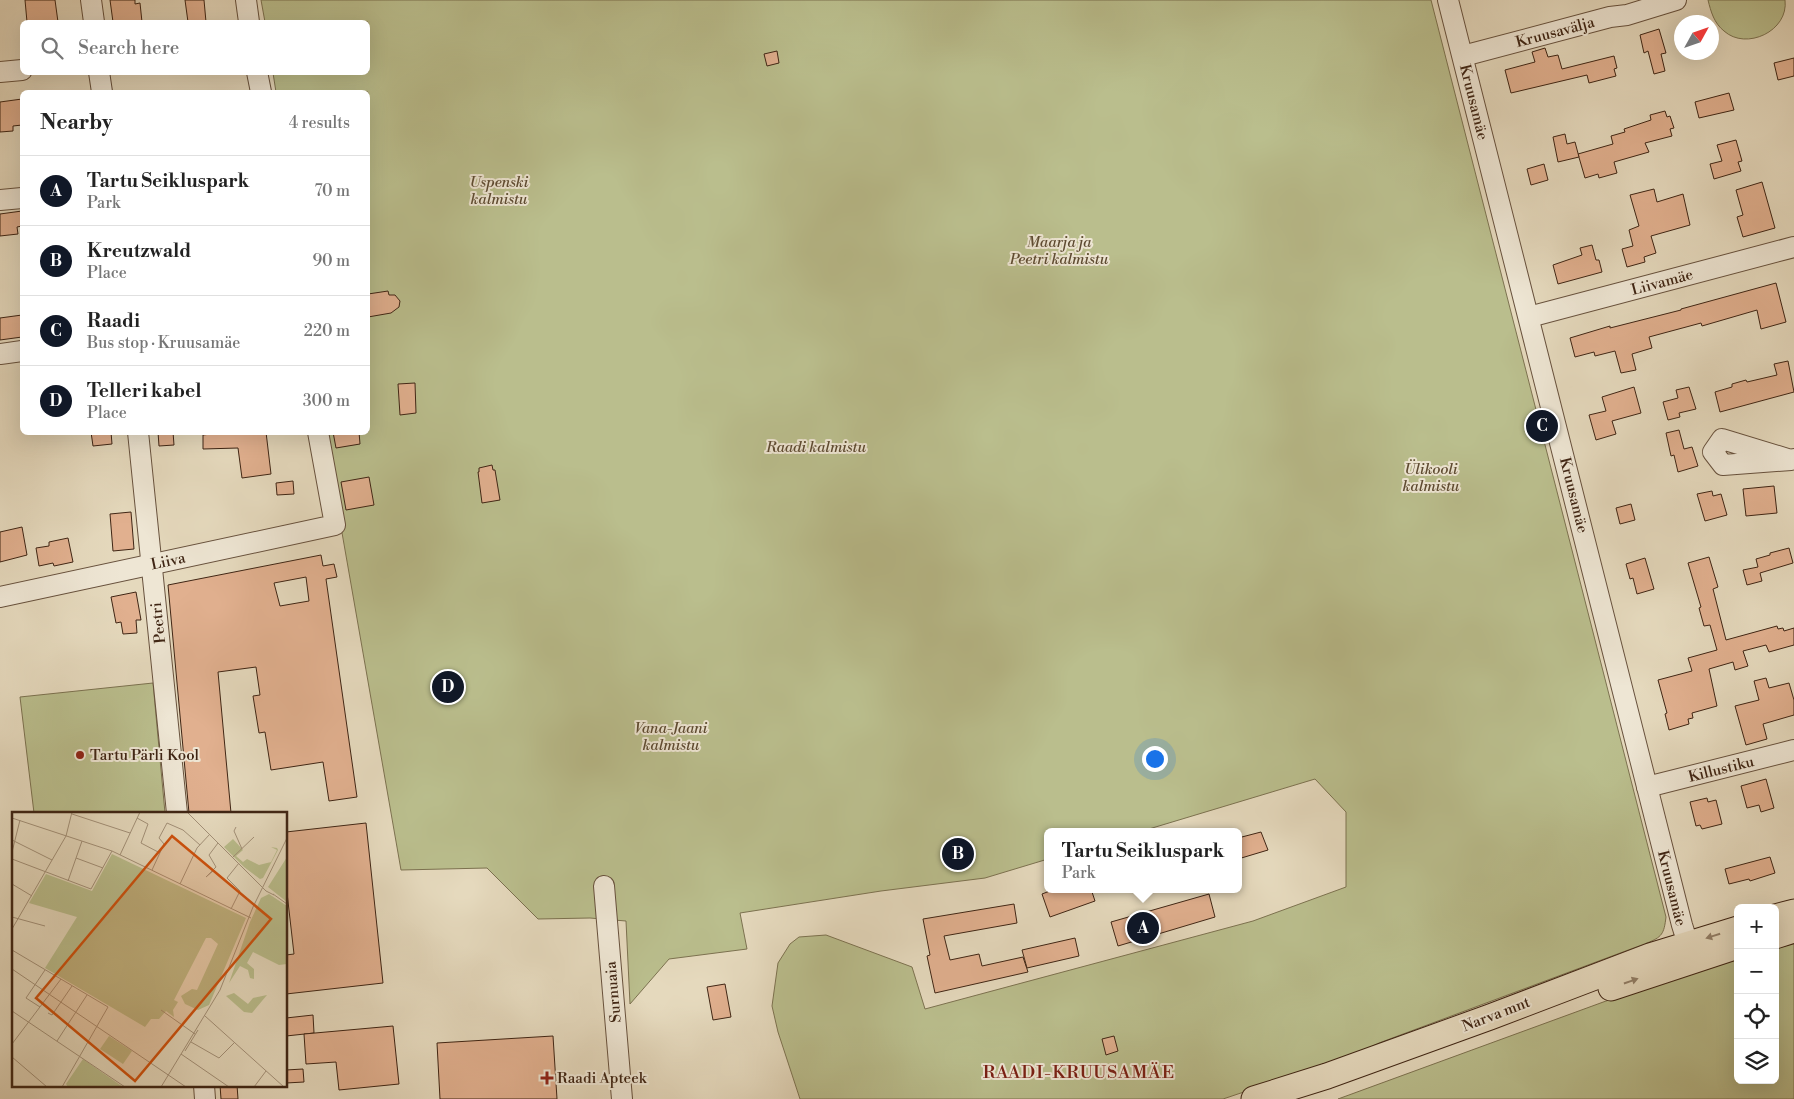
<!DOCTYPE html>
<meta charset="utf-8">
<style>
:root{--surface:#fff;--page:#f2f2f2;--text:#222;--muted:#767676;--line:#e0e0e0;--accent:#111827}
body{margin:0;font-family:"Libre Bodoni",serif;background:var(--page);color:var(--text)}
.controls{position:absolute;right:15px;bottom:15px;display:grid;overflow:hidden;border-radius:8px;box-shadow:0 5px 20px #0002}
.controls button{width:45px;height:45px;display:grid;place-items:center;padding:0;border:0;border-bottom:1px solid var(--line);background:var(--surface);color:var(--text);font:25px sans-serif}
.compass{position:absolute;left:1674px;top:15px;width:45px;height:45px;border-radius:50%;background:var(--surface);box-shadow:0 5px 20px #0002;rotate:50deg}
.you{position:absolute;left:1154px;top:758px;width:18px;height:18px;margin:-12px;border:4px solid #fff;border-radius:50%;background:#1a73e8;box-shadow:0 0 0 8px #1a73e833}
.badge{display:grid;place-items:center;width:32px;height:32px;border-radius:50%;background:var(--accent);color:#fff;font-size:16px;font-weight:700}
.pin{position:absolute;translate:-50% -50%;border:2px solid #fff;box-shadow:0 1px 5px #0006}
.popup{position:absolute;left:1044px;top:828px;width:198px;height:65px;box-sizing:border-box;display:grid;place-content:center;border-radius:8px;background:var(--surface);filter:drop-shadow(0 1px 4px #0005);font-size:16px;white-space:nowrap;color:var(--muted)}
.popup b{font-size:19px;color:var(--text)}
.popup::after{content:'';position:absolute;left:50%;top:100%;margin-left:-10px;border:10px solid transparent;border-top-color:var(--surface)}
.list{margin:0;padding:0;list-style:none}
h2{display:flex;justify-content:space-between;align-items:center;height:65px;margin:0;padding:0 20px;font-size:21px}
h2 small{font-size:16px;font-weight:400;color:var(--muted)}
.list li{display:grid;grid-template-columns:32px 1fr auto;gap:15px;align-items:center;box-sizing:border-box;height:70px;padding:0 20px;border-top:1px solid var(--line)}
.list b{display:block;font-size:19px;white-space:nowrap}
.list p{margin:0;font-size:16px;white-space:nowrap;color:var(--muted)}
.list em{font-size:16px;font-style:normal;color:var(--muted)}
.icon{flex:none;width:28px;height:28px;fill:none;stroke:currentColor;stroke-width:2;stroke-linecap:round;stroke-linejoin:round}
.map{position:relative;flex:none;width:1794px;height:1099px;overflow:hidden}
.search{position:absolute;background:var(--surface);box-shadow:0 5px 20px #0002;left:20px;top:20px;width:350px;height:55px;display:flex;align-items:center;gap:12px;box-sizing:border-box;padding:0 18px;border-radius:8px;color:var(--muted);font-size:19px}
.panel{position:absolute;background:var(--surface);box-shadow:0 5px 20px #0002;left:20px;top:90px;width:350px;height:345px;border-radius:8px}
.map>svg:first-child{display:block}
</style>
<div class="map">
<svg width="1794" height="1099" viewBox="0 0 1794 1099">
<rect width="100%" height="100%" fill="#e5d9bd"/>
<filter id="stains"><feTurbulence type="fractalNoise" baseFrequency=".004" numOctaves="4"/><feColorMatrix values="0 0 0 0 .2 0 0 0 0 .09 0 0 0 0 .02 0 0 0 .5 -.17"/></filter>
<radialGradient id="worn" r=".72"><stop offset=".6" stop-color="#630" stop-opacity="0"/><stop offset="1" stop-color="#630" stop-opacity=".3"/></radialGradient>
<g fill="#babe8d" stroke="#7c7250">
<path d="M261 0H1431L1666 917C1664 934 1662 937 1647 943L1379 1043 1357 1054 1223 1099H800L778 1032 772 1006 778 963 790 944 799 937 826 935 912 967 925 1009 1253 921 1346 887V812L1315 779 1139 832H1048V859L985 878 881 891 740 913 747 949 669 959 630 1004 626 921 590 918 538 919 487 868 401 870 341 527 328 433 368 432V92H276L273 73 368 72V22H265Z"/>
<path d="M1708 0H1785C1789 31 1746 51 1724 31 1714 23 1711 12 1708 0Z"/>
<polygon points="153,683 165,813 34,813 20,697"/>
<polygon points="1794,943 1794,1099 1338,1099 1658,982 1738,959 1738,1080 1775,1080 1775,949"/>
</g>
<g fill="#e1b08f" stroke="#3f2514" fill-rule="evenodd">
<polygon points="25,0 55,0 58,22 27,22"/>
<polygon points="110,0 135,0 135,4 140,3 142,22 113,22"/>
<polygon points="185,0 204,0 206,22 188,22"/>
<polygon points="1659,29 1666,53 1661,54 1665,71 1654,74 1648,51 1644,53 1640,35"/>
<polygon points="1545,48 1548,57 1558,55 1562,69 1614,56 1617,68 1614,69 1616,76 1589,83 1587,75 1511,93 1505,70 1535,62 1532,52"/>
<polygon points="777,51 779,63 767,66 764,54"/>
<polygon points="1794,58 1794,76 1778,80 1774,63"/>
<polygon points="1729,93 1734,110 1699,118 1695,102"/>
<polygon points="22,99 22,125 13,126 13,131 0,132 0,102"/>
<polygon points="1665,111 1667,117 1670,116 1674,128 1670,129 1672,136 1645,143 1649,152 1614,162 1617,173 1599,178 1598,174 1585,178 1578,154 1613,144 1611,136 1625,132 1624,129 1651,120 1650,115"/>
<polygon points="1565,134 1567,144 1575,142 1579,157 1558,162 1553,137"/>
<polygon points="1736,140 1742,161 1738,162 1741,171 1714,179 1710,164 1722,161 1717,145"/>
<polygon points="1544,164 1548,180 1531,185 1527,169"/>
<polygon points="1762,182 1775,228 1743,237 1737,217 1743,215 1736,190"/>
<polygon points="1654,189 1657,202 1683,194 1690,225 1651,236 1656,253 1644,257 1645,262 1627,267 1622,249 1633,246 1629,230 1639,226 1630,195"/>
<polygon points="22,211 22,226 17,227 18,234 0,236 0,214"/>
<polygon points="1592,245 1596,260 1599,260 1602,272 1558,284 1553,265 1582,255 1580,248"/>
<polygon points="1776,283 1786,322 1761,329 1757,310 1702,326 1701,323 1649,337 1652,348 1632,354 1636,370 1621,373 1615,351 1595,356 1594,352 1575,357 1570,338 1610,326 1610,328 1681,310 1681,309"/>
<polygon points="388,291 389,295 395,295 400,301 399,307 391,313 368,317 368,294"/>
<polygon points="22,315 22,337 0,340 0,318"/>
<polygon points="1788,361 1794,392 1720,412 1715,392 1732,387 1732,384 1746,380 1747,382 1777,375 1774,364"/>
<polygon points="415,383 416,413 400,415 398,384"/>
<polygon points="1634,387 1641,413 1612,421 1616,434 1596,440 1589,415 1606,411 1602,397"/>
<polygon points="1689,387 1696,409 1679,413 1680,417 1668,420 1663,402 1678,398 1676,390"/>
<polygon points="1679,430 1684,449 1692,447 1698,466 1678,472 1674,455 1671,456 1666,433"/>
<polygon points="91,432 111,432 112,444 93,446"/>
<polygon points="158,432 173,432 174,445 159,446"/>
<polygon points="226,432 266,432 271,474 242,478 238,448 203,449 203,435"/>
<polygon points="333,432 359,432 360,444 336,448"/>
<polygon points="492,465 493,470 495,470 500,500 482,503 478,472 479,472 479,468"/>
<polygon points="369,477 374,505 346,510 341,482"/>
<polygon points="293,481 294,494 277,495 276,483"/>
<polygon points="1774,486 1777,513 1746,516 1743,489"/>
<polygon points="1712,491 1713,496 1721,494 1727,515 1705,521 1697,494"/>
<polygon points="1631,504 1635,520 1620,524 1616,508"/>
<polygon points="131,512 134,549 113,551 110,514"/>
<polygon points="22,527 27,555 0,562 0,532"/>
<polygon points="68,538 73,562 54,566 53,563 39,566 36,548 49,546 49,542"/>
<polygon points="1789,548 1793,563 1760,573 1762,581 1747,585 1743,570 1758,567 1756,559 1770,555 1770,553"/>
<path d="M321 555 323 566 334 564 337 577 326 579 357 797 329 801 323 762 271 770 265 732 259 733 253 696 260 695 256 667 218 672 231 813H189L168 585ZM306 577 309 601 280 606 274 583Z"/>
<polygon points="1709,557 1718,587 1713,589 1726,640 1777,626 1778,629 1783,628 1784,631 1794,628 1794,645 1769,652 1766,645 1743,651 1748,666 1735,670 1733,662 1709,669 1717,706 1692,713 1693,718 1688,719 1689,724 1669,730 1665,714 1667,713 1658,680 1692,671 1688,658 1717,650 1710,625 1704,626 1699,608 1701,607 1688,563"/>
<polygon points="1645,558 1654,589 1637,594 1633,578 1630,579 1626,564"/>
<polygon points="136,592 141,620 136,620 137,633 123,634 121,622 116,623 111,597"/>
<polygon points="1766,678 1769,688 1789,683 1794,700 1794,715 1763,724 1767,739 1746,745 1735,706 1759,700 1754,681"/>
<polygon points="1766,779 1774,808 1761,812 1759,805 1747,808 1741,786"/>
<polygon points="1707,798 1708,802 1716,800 1722,824 1702,829 1700,825 1696,826 1690,802"/>
<polygon points="366,823 383,983 286,994 286,955 294,954 286,884 286,832"/>
<polygon points="1261,832 1268,850 1238,859 1238,838"/>
<polygon points="1770,857 1775,873 1750,881 1749,879 1729,884 1725,869"/>
<polygon points="1055,889 1091,889 1095,901 1050,917 1042,894"/>
<polygon points="1209,894 1215,917 1118,946 1111,922"/>
<polygon points="1014,904 1017,923 944,936 950,960 979,954 982,966 1023,957 1028,972 935,993 927,956 930,955 923,919"/>
<polygon points="1075,938 1079,956 1027,968 1022,950"/>
<polygon points="725,984 731,1017 713,1020 707,987"/>
<polygon points="313,1015 314,1033 286,1036 286,1018"/>
<polygon points="393,1026 399,1084 339,1090 336,1062 306,1064 304,1034"/>
<polygon points="553,1036 557,1099 440,1099 437,1043"/>
<polygon points="1114,1036 1118,1051 1106,1055 1102,1039"/>
<polygon points="303,1069 304,1082 286,1083 286,1070"/>
<polygon points="220,1085 237,1085 238,1099 221,1099"/>
</g>
<g fill="none" stroke-linecap="round" stroke-linejoin="round">
<g stroke="#68523e" stroke-width="22">
<g id="minor">
<polyline points="91,0 94,22"/>
<polyline points="246,0 249,22"/>
<polyline points="1448,0 1682,925 1692,957"/>
<polyline points="1463,56 1610,17 1627,15 1676,0"/>
<polyline points="0,72 22,70"/>
<polyline points="99,72 102,92"/>
<polyline points="257,72 261,92"/>
<polyline points="0,200 22,198"/>
<polyline points="1529,317 1794,247"/>
<polyline points="0,354 22,351"/>
<polyline points="138,432 177,813"/>
<polyline points="1791,460 1722,439 1713,452 1723,465 1791,460 1794,459"/>
<polyline points="0,597 335,525 318,432"/>
<polyline points="1647,787 1794,750"/>
<polyline points="604,886 622,1099"/>
<polyline points="204,1085 205,1099"/>
</g>
</g>
<g stroke="#3f2514" stroke-width="27">
<g id="major">
<polyline points="1775,917 1794,912"/>
<polyline points="1775,936 1794,930"/>
<polyline points="1611,988 1738,946"/>
<polyline points="1254,1099 1327,1076 1490,1017 1650,956 1738,929"/>
</g>
</g>
<use href="#minor" stroke="#eee6d4" stroke-width="20"/>
<use href="#major" stroke="#e5d9bd" stroke-width="25"/>
</g>
<defs><path id="oneway-solid" d="M-6-.8H1V-3.2L6.5 0L1 3.2V.8H-6Z" transform="scale(1.25)"/></defs>
<g fill="#927f68">
<use href="#oneway-solid" transform="translate(1713 936) rotate(163)"/>
<use href="#oneway-solid" transform="translate(1631 981) rotate(-19)"/>
</g>
<g fill="#8f2418" stroke="#eee6d4" stroke-width="2">
<circle cx="80" cy="755" r="5"/>
<path d="M544.5 1070.5h5v5h5v5h-5v5h-5v-5h-5v-5h5z"/>
</g>
<g text-anchor="middle" stroke-width="4" stroke-linejoin="round" paint-order="stroke">
<g font-size="15" fill="#3f2514" stroke="#eee6d4">
<text transform="translate(1555 32) rotate(-15)" y="5">Kruusavälja</text>
<text transform="translate(1474 102) rotate(76)" y="5">Kruusamäe</text>
<text transform="translate(1662 282) rotate(-15)" y="5">Liivamäe</text>
<text transform="translate(1574 495) rotate(76)" y="5">Kruusamäe</text>
<text transform="translate(168 561) rotate(-12)" y="5">Liiva</text>
<text transform="translate(158 623) rotate(-96)" y="5">Peetri</text>
<text transform="translate(1721 769) rotate(-14)" y="5">Killustiku</text>
<text transform="translate(1672 888) rotate(76)" y="5">Kruusamäe</text>
<text transform="translate(613 992) rotate(-95)" y="5">Surnuaia</text>
<text transform="translate(1496 1014) rotate(-21)" y="5">Narva mnt</text>
</g>
<g font-size="15" font-style="italic" fill="#5e4b32" stroke="#eee6d4">
<text x="499" y="187">Uspenski<tspan x="499" dy="17">kalmistu</tspan></text>
<text x="1059" y="247">Maarja ja<tspan x="1059" dy="17">Peetri kalmistu</tspan></text>
<text x="816" y="452">Raadi kalmistu</text>
<text x="1431" y="474">Ülikooli<tspan x="1431" dy="17">kalmistu</tspan></text>
<text x="671" y="733">Vana-Jaani<tspan x="671" dy="17">kalmistu</tspan></text>
</g>
<g font-size="15" fill="#3f2514" stroke="#eee6d4" text-anchor="start">
<text x="90" y="760">Tartu Pärli Kool</text>
<text x="557" y="1083">Raadi Apteek</text>
</g>
<g font-size="18" letter-spacing="1" fill="#7a1f14" stroke="#eee6d4">
<text x="1079" y="1078">RAADI-KRUUSAMÄE</text>
</g>
</g>
<g transform="translate(12 812)">
<rect width="275" height="275" fill="#e5d9bd"/>
<path d="M221 27 231 38 224 44 231 50 235 47 247 53 259 50 265 38 259 35 265 36 266 38 251 66 248 67 232 55 212 35ZM100 42 234 106 197 193 186 198 173 192 169 184 180 177 185 178 206 132 199 126H194L162 188 166 190 161 198 162 205 154 199 147 207H139L133 215 33 156 65 105 17 91 34 62 80 79ZM275 45V90L256 75ZM257 82 275 94V152L267 153 241 140 235 151 242 157V167L238 166 236 158 228 154 217 171 238 110 249 86ZM222 181 236 192 241 186 255 183 240 201 232 200 214 184ZM97 224 120 239 111 252 88 237ZM71 247 111 275H56L54 272Z" fill="#babe8d"/>
<path fill="none" stroke="#a39179" stroke-width="1" d="M175 0 254 79 262 83M60 2 118 21M0 6 100 39 239 106M125 6 136 12 129 31 148 41M224 15 222 19 230 37M0 28 40 48M0 40 8 8M108 43 128 0M221 45 242 25M64 46 91 56M0 47 79 77 100 39M140 58 152 32 147 26 155 11 171 18 188 33M201 59 194 65 204 55 197 43 206 31M56 69 70 29M0 72 20 84M168 72 185 36 198 22M261 82 275 92M219 97 228 79 215 66 227 51M0 105 33 114M0 117 54 24 60 0M0 138 96 195 50 275M0 157 174 275M28 195 14 186 33 158M149 198 183 222M0 199 113 275M36 201 40 203 60 174M193 204 272 275M45 229 75 183M179 230 207 246 223 230M0 232 49 167M173 239 186 218M169 242 217 275M0 245 35 275M149 275 208 178 241 95 275 26M242 275 254 259"/>
<path fill="#cf510d" fill-opacity="0.15" stroke="#cf510d" stroke-width="2.5" d="M160 24 259 107 123 269 24 186Z"/>
<rect width="275" height="275" fill="none" stroke="#3f2514" stroke-width="2.5"/>
</g>
<rect width="100%" height="100%" filter="url(#stains)"/>
<rect width="100%" height="100%" fill="url(#worn)"/>
</svg>
<div class="controls">
<button>+</button>
<button>−</button>
<button><svg class="icon" aria-label="locate" viewBox="0 0 24 24"><circle cx="12" cy="12" r="6"/><path d="M12 2v4M12 18v4M2 12h4M18 12h4"/></svg></button>
<button><svg class="icon" aria-label="layers" viewBox="0 0 24 24"><path d="M12 4l9 5-9 5-9-5zM3 14l9 5 9-5"/></svg></button>
</div>
<svg class="compass" viewBox="-18 -18 36 36"><path d="M0-13l5 13h-10z" fill="#e53935"/><path d="M0 13l5-13h-10z" fill="#767676"/></svg>
<div class="you"></div>
<div class="pin badge" style="left:1143px;top:928px">A</div>
<div class="popup"><b>Tartu Seikluspark</b>Park</div>
<div class="pin badge" style="left:958px;top:854px">B</div>
<div class="pin badge" style="left:1542px;top:426px">C</div>
<div class="pin badge" style="left:448px;top:687px">D</div>
<div class="search"><svg class="icon" aria-label="search" viewBox="0 0 24 24"><circle cx="10" cy="10" r="6"/><path d="M15 15l6 6"/></svg>Search here</div>
<section class="panel">
<h2>Nearby<small>4 results</small></h2>
<ul class="list">
<li><span class="badge">A</span><div><b>Tartu Seikluspark</b><p>Park</p></div><em>70 m</em></li>
<li><span class="badge">B</span><div><b>Kreutzwald</b><p>Place</p></div><em>90 m</em></li>
<li><span class="badge">C</span><div><b>Raadi</b><p>Bus stop · Kruusamäe</p></div><em>220 m</em></li>
<li><span class="badge">D</span><div><b>Telleri kabel</b><p>Place</p></div><em>300 m</em></li>
</ul>
</section>
</div>
